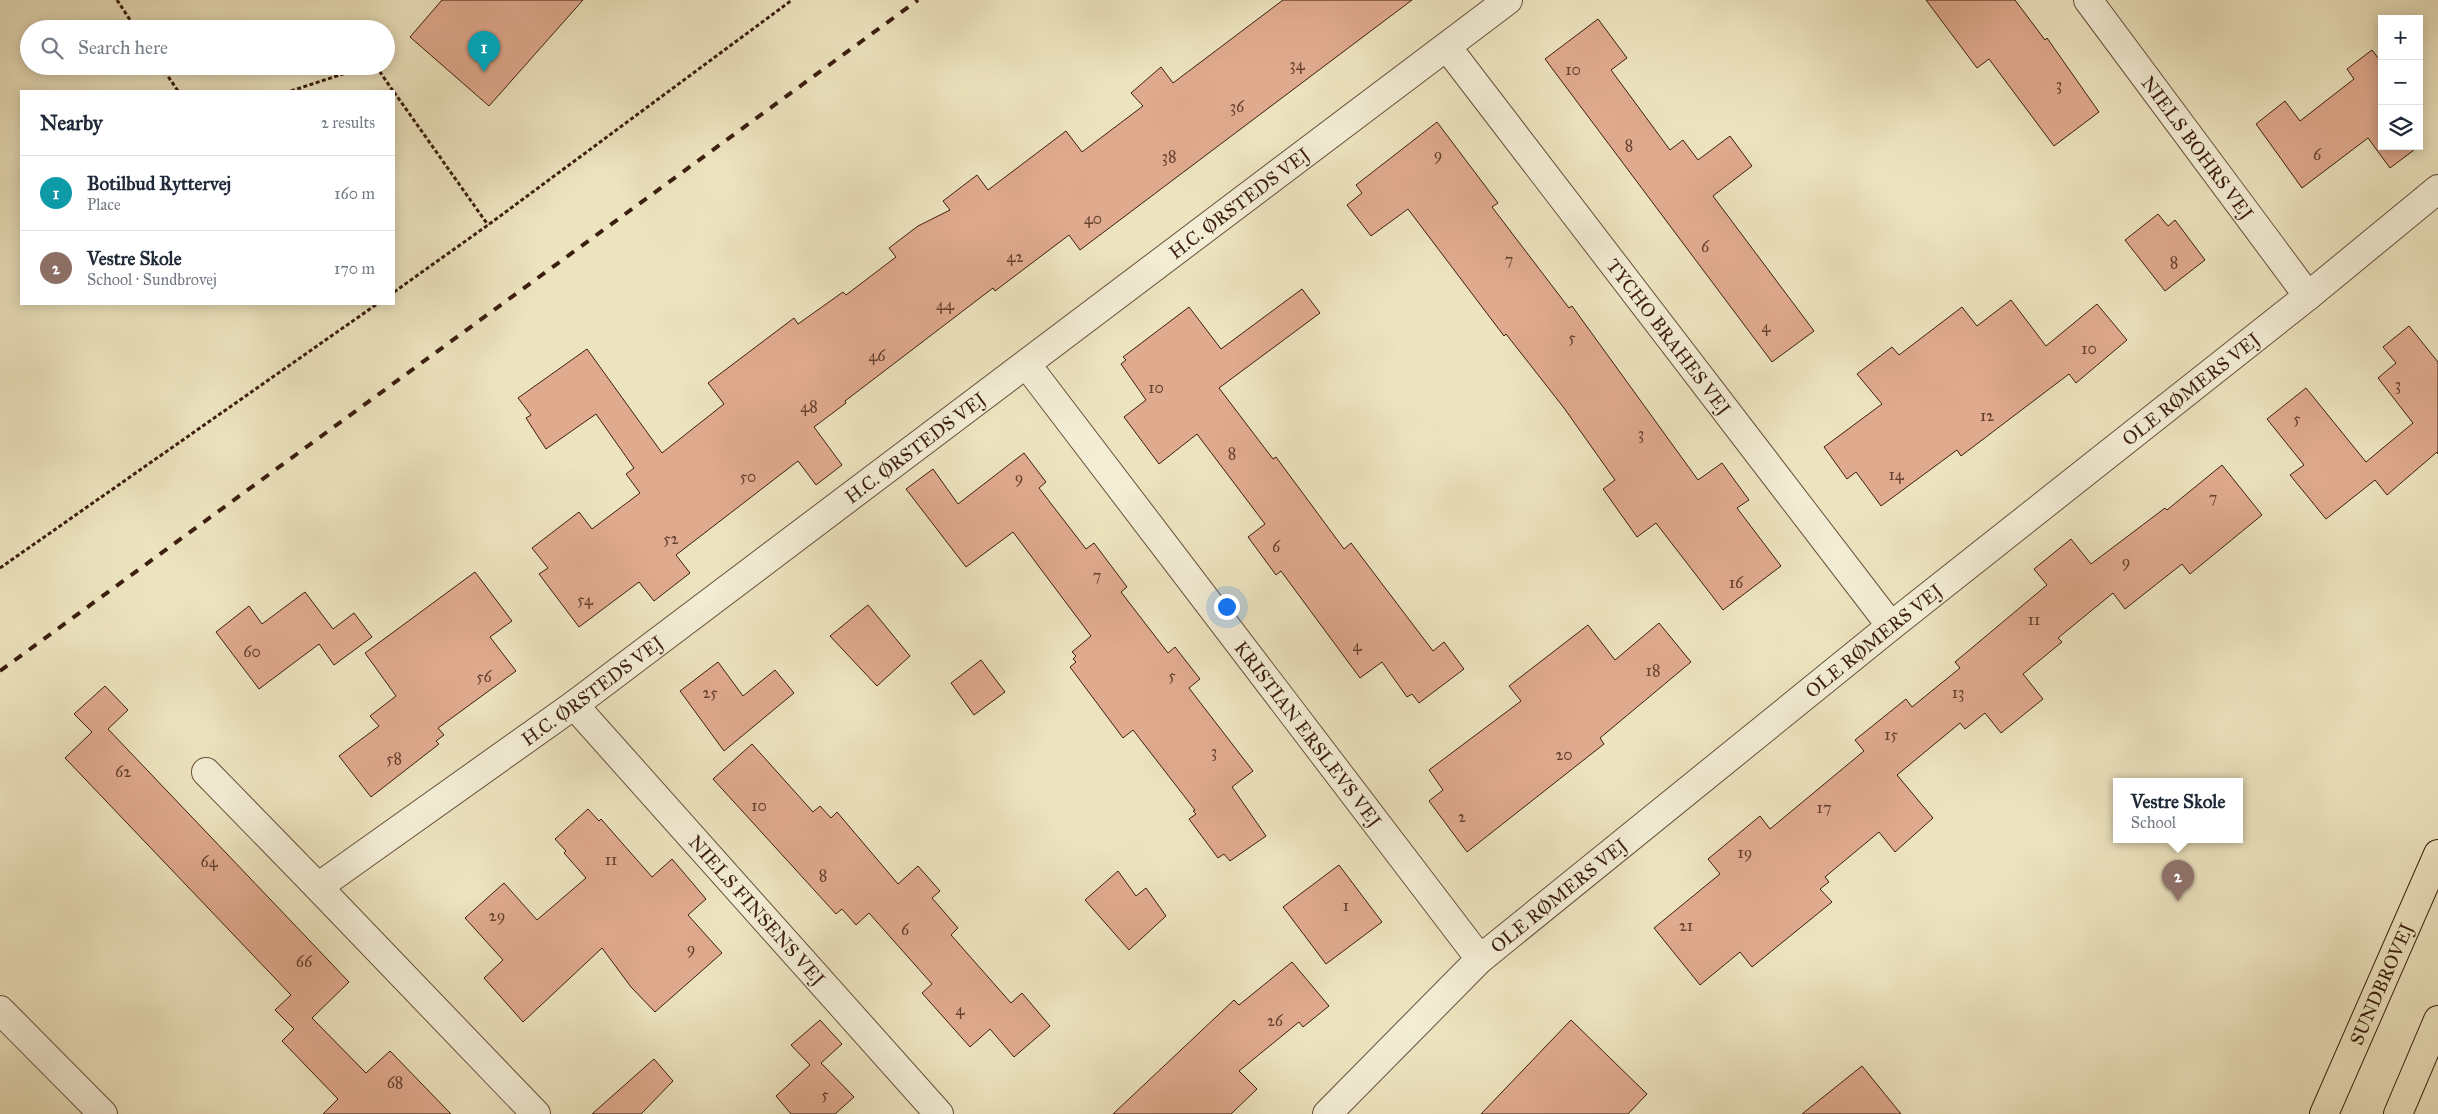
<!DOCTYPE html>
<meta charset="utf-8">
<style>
:root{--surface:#fff;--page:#f6f6f7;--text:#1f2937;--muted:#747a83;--line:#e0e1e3;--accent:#8f2418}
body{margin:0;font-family:"IM FELL Great Primer",serif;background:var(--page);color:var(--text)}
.controls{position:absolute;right:15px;top:15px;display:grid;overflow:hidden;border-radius:0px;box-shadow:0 2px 12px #0003}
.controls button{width:45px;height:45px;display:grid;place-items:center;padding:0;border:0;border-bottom:1px solid var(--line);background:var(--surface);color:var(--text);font:25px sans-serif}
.you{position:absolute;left:1226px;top:606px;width:18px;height:18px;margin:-12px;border:4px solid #fff;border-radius:50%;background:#1a73e8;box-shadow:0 0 0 8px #1a73e833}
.badge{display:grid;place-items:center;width:32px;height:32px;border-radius:50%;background:var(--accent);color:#fff;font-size:16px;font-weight:700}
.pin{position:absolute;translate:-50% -41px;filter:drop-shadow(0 1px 2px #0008)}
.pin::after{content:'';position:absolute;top:26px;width:18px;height:15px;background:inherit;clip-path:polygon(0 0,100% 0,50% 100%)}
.popup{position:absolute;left:2113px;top:778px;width:130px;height:65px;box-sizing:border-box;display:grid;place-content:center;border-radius:0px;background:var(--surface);filter:drop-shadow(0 1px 4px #0005);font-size:16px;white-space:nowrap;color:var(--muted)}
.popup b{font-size:19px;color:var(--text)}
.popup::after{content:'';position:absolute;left:50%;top:100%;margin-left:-10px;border:10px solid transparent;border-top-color:var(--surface)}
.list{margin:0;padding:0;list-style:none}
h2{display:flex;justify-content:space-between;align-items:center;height:65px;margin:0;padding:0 20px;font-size:21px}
h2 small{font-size:16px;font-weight:400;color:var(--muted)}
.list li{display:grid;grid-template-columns:32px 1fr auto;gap:15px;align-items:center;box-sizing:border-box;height:75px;padding:0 20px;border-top:1px solid var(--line)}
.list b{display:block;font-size:19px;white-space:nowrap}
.list p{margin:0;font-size:16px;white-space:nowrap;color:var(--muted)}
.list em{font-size:16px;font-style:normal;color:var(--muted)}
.icon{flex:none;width:28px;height:28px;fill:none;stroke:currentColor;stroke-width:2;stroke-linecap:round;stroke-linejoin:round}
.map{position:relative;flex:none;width:2438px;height:1114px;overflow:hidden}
.search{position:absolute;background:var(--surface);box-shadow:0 2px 12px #0003;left:20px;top:20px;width:375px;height:55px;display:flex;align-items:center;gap:12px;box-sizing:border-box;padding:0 18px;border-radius:28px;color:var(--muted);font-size:19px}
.panel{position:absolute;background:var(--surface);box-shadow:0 2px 12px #0003;left:20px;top:90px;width:375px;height:215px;border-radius:0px}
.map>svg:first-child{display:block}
</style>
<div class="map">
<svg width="2438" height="1114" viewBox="0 0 2438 1114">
<rect width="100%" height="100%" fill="#ede4bf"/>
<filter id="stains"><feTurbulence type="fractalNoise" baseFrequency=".004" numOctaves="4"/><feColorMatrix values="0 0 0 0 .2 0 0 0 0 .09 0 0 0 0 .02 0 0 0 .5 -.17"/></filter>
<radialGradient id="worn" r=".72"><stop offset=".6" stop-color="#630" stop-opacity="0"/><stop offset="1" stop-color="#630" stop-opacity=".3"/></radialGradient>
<g fill="#e0aa8e" stroke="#3c1e0f">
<polygon points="442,0 583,0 489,106 410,37"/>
<polygon points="1283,0 1412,0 1080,250 1069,235 995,291 993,288 845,401 846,403 814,427 842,465 816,485 798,461 676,555 690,573 654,601 639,582 579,627 539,574 548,568 532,548 579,512 592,529 640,493 626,474 634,468 596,414 546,449 526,418 531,415 518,398 587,349 662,453 724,404 708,383 794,318 798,324 843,292 846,295 896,257 889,248 918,226 950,210 943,201 977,175 988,190 1066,131 1082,152 1143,106 1131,93 1161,67 1173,83"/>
<polygon points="1926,0 2015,0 2045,40 2047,38 2099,112 2054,146 1989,59 1977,68"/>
<polygon points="1598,19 1627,58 1611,70 1670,150 1683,140 1698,160 1730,136 1752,166 1713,196 1814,331 1772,362 1545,59"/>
<polygon points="2372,50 2382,63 2382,146 2411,146 2414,150 2390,168 2368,138 2302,188 2256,124 2285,101 2300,121 2354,79 2347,69"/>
<polygon points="1437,122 1498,203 1492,207 1569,308 1572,306 1698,480 1722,463 1749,500 1737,508 1781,566 1723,610 1656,523 1637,537 1603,489 1615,480 1564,408 1506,334 1504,336 1408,209 1371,236 1347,205 1362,193 1356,185"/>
<polygon points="2158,214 2168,226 2175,220 2205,260 2165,291 2125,240"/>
<polygon points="1302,289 1320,313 1219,388 1273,459 1276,457 1344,549 1351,543 1433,651 1444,642 1464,669 1419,703 1412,694 1407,697 1382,662 1360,678 1281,571 1276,575 1248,537 1265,524 1197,434 1159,464 1124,417 1146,400 1121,364 1126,360 1123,357 1189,307 1221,349"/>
<polygon points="2011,300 2046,346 2097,304 2127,340 2076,383 2069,374 1961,456 1957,450 1881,506 1856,472 1847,479 1824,447 1882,404 1857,374 1892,347 1899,355 1962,307 1977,326"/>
<polygon points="2409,326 2438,362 2438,454 2437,452 2387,495 2375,480 2326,519 2290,475 2304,465 2267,419 2306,388 2366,462 2413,423 2378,378 2396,363 2383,347"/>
<polygon points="1024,453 1046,482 1039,488 1086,549 1094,543 1127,587 1121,592 1168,653 1175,647 1200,679 1189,688 1253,771 1232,787 1266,836 1230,861 1224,854 1218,858 1189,819 1196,814 1193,811 1195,810 1133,730 1123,738 1070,667 1076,662 1073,659 1076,656 1072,652 1091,636 1013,532 966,567 906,489 933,469 958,504"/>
<polygon points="2222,465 2262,515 2190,574 2182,564 2125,609 2113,593 2058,638 2062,642 2023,674 2043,699 2001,733 1985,713 1965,729 1960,723 1897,775 1933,818 1895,852 1879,832 1825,877 1829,882 1820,889 1832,902 1752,967 1740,952 1700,985 1654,928 1720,874 1708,859 1760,816 1770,829 1864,751 1855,740 1906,699 1912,707 1960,668 1955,662 2047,585 2034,569 2071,539 2091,564 2165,508 2167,510"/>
<polygon points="475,572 512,621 490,637 516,671 438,728 444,735 436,741 439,744 371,797 339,756 379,726 370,716 396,696 365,653"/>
<polygon points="305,592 333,629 354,613 372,637 334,665 319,644 259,689 216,632 249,606 262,624"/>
<polygon points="868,605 910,656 877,686 830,636"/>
<polygon points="1659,623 1691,662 1600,738 1604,744 1467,852 1429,801 1443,790 1429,770 1521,701 1509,686 1588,625 1615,660"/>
<polygon points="981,660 1005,692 974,715 951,683"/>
<polygon points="718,662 743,696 775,670 794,693 724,751 680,691"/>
<polygon points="105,686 128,710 108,729 349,982 312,1018 366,1073 390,1051 451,1114 323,1114 338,1099 282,1041 294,1029 275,1010 291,995 65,758 92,732 74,714"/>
<polygon points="752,744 813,812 820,806 831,818 837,812 898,884 918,866 940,891 932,898 958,928 951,935 1011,1003 1022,993 1050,1026 1014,1057 990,1029 970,1047 922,993 932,984 869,913 856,925 842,909 836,914 713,779"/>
<polygon points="588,809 599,821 601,819 652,877 672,859 706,899 688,915 722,953 655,1012 631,987 602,948 523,1022 484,978 503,960 465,918 504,883 537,920 586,878 564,853 566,851 555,839"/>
<polygon points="1339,865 1382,922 1326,964 1283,907"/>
<polygon points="1118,871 1136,896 1146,888 1166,916 1129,950 1085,900"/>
<polygon points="1292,962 1329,1006 1303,1027 1299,1022 1239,1071 1257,1089 1231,1114 1113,1114 1234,1000 1239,1005"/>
<polygon points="820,1020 842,1044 821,1063 854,1097 835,1114 791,1114 776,1096 810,1065 791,1045"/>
<polygon points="1571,1020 1647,1094 1628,1114 1481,1114"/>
<polygon points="654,1059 673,1081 641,1114 592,1114"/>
<polygon points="1862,1066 1901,1114 1802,1114"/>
</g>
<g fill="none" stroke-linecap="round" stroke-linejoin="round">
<g stroke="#68503b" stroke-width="30">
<g id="minor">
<path id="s1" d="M2088 0 2308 296"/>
<path id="s2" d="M1447 47 1891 626"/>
<path id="s3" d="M1027 365 1480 959"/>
<path id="s4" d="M574 705 939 1114"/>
<path id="s5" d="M206 772 318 887 574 705 1508 0"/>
<polyline points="318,887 536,1114"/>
<polyline points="0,1010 103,1114"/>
<path id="s6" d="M1327 1114 1480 959 1891 626 2308 296 2438 189"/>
</g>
</g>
<g stroke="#3c1e0f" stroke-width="30">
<g id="major">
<path id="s7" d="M2324 1114 2438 854"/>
<polyline points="2398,1114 2438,1020"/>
</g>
</g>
<g stroke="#3c1e0f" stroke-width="3" stroke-dasharray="4 2.5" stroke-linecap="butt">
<polyline points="117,0 136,29"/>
<polyline points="161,66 178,91"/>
<polyline points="376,66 393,91"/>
<polyline points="291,91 367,66"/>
<polyline points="394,92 488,225"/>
<polyline points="394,292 488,225 792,0"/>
<polyline points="0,568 377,304"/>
</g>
<use href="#minor" stroke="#f3edd5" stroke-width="28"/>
<use href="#major" stroke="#ede4bf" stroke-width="28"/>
<polyline stroke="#3c1e0f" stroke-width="4" stroke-dasharray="9 9" stroke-linecap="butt" points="0,671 918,0"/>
</g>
<g text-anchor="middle" stroke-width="4" stroke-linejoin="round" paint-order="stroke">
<g font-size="16" fill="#65412f">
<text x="1297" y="70">34</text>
<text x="1573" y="75">10</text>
<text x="2059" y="90">3</text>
<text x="1237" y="112">36</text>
<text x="1629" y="151">8</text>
<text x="1438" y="160">9</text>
<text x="2317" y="160">6</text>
<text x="1169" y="162">38</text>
<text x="1093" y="224">40</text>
<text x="1705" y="252">6</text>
<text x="1015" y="262">42</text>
<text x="1509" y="265">7</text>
<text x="2174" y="268">8</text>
<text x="945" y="310">44</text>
<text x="1766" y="332">4</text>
<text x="1572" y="343">5</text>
<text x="2089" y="354">10</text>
<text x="877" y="361">46</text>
<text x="2398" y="390">3</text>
<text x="1156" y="393">10</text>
<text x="809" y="412">48</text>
<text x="1987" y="421">12</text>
<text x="2297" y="424">5</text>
<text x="1641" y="439">3</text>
<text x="1232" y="459">8</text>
<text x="1896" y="480">14</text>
<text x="748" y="482">50</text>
<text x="1019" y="483">9</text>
<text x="2213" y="503">7</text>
<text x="671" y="544">52</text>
<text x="1276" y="552">6</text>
<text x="2126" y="567">9</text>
<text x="1097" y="581">7</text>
<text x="1736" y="588">16</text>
<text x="585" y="605">54</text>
<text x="2034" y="625">11</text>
<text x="1357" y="651">4</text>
<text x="252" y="657">60</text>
<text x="1653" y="676">18</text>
<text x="1172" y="681">5</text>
<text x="484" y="682">56</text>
<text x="710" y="698">25</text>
<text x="1958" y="698">13</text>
<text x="1891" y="740">15</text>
<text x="1214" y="757">3</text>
<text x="1564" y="760">20</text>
<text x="394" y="764">58</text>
<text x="123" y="777">62</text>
<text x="759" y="811">10</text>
<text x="1824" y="813">17</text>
<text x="1462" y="822">2</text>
<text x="1745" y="858">19</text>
<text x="611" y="865">11</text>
<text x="209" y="867">64</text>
<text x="823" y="881">8</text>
<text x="1346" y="911">1</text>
<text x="497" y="921">29</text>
<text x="1686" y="931">21</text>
<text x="905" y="935">6</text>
<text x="691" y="954">9</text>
<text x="304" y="967">66</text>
<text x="960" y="1015">4</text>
<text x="1275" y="1026">26</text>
<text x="395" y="1088">68</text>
<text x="825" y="1100">5</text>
</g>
<g font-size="19" fill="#3c1e0f" stroke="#f3edd5">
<text dy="7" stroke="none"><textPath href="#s1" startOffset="184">NIELS BOHRS VEJ</textPath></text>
<text dy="7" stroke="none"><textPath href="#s5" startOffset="1308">H.C. ØRSTEDS VEJ</textPath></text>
<text dy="7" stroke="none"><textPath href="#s2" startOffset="365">TYCHO BRAHES VEJ</textPath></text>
<text dy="7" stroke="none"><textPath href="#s6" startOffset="1129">OLE RØMERS VEJ</textPath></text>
<text dy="7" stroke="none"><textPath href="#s5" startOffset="902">H.C. ØRSTEDS VEJ</textPath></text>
<text dy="7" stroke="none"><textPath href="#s6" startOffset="724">OLE RØMERS VEJ</textPath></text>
<text dy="7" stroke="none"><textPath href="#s5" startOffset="498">H.C. ØRSTEDS VEJ</textPath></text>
<text dy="7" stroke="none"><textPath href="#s3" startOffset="464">KRISTIAN ERSLEVS VEJ</textPath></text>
<text dy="7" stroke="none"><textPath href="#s6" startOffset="319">OLE RØMERS VEJ</textPath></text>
<text dy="7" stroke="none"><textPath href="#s4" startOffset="275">NIELS FINSENS VEJ</textPath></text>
<text dy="7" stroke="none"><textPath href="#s7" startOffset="142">SUNDBROVEJ</textPath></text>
</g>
</g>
<rect width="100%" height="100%" filter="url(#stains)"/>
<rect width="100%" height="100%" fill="url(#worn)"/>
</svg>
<div class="controls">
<button>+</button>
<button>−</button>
<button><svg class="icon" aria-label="layers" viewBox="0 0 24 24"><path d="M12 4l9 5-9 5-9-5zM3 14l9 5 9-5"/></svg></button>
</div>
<div class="you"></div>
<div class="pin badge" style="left:484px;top:72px;background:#0f9aa8">1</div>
<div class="pin badge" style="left:2178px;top:901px;background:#8d6e63">2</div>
<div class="popup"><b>Vestre Skole</b>School</div>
<div class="search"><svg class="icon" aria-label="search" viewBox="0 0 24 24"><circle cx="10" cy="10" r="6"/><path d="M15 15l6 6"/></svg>Search here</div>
<section class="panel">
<h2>Nearby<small>2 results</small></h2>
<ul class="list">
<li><span class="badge" style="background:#0f9aa8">1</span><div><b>Botilbud Ryttervej</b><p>Place</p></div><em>160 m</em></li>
<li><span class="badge" style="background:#8d6e63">2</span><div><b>Vestre Skole</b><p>School · Sundbrovej</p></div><em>170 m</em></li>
</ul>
</section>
</div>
